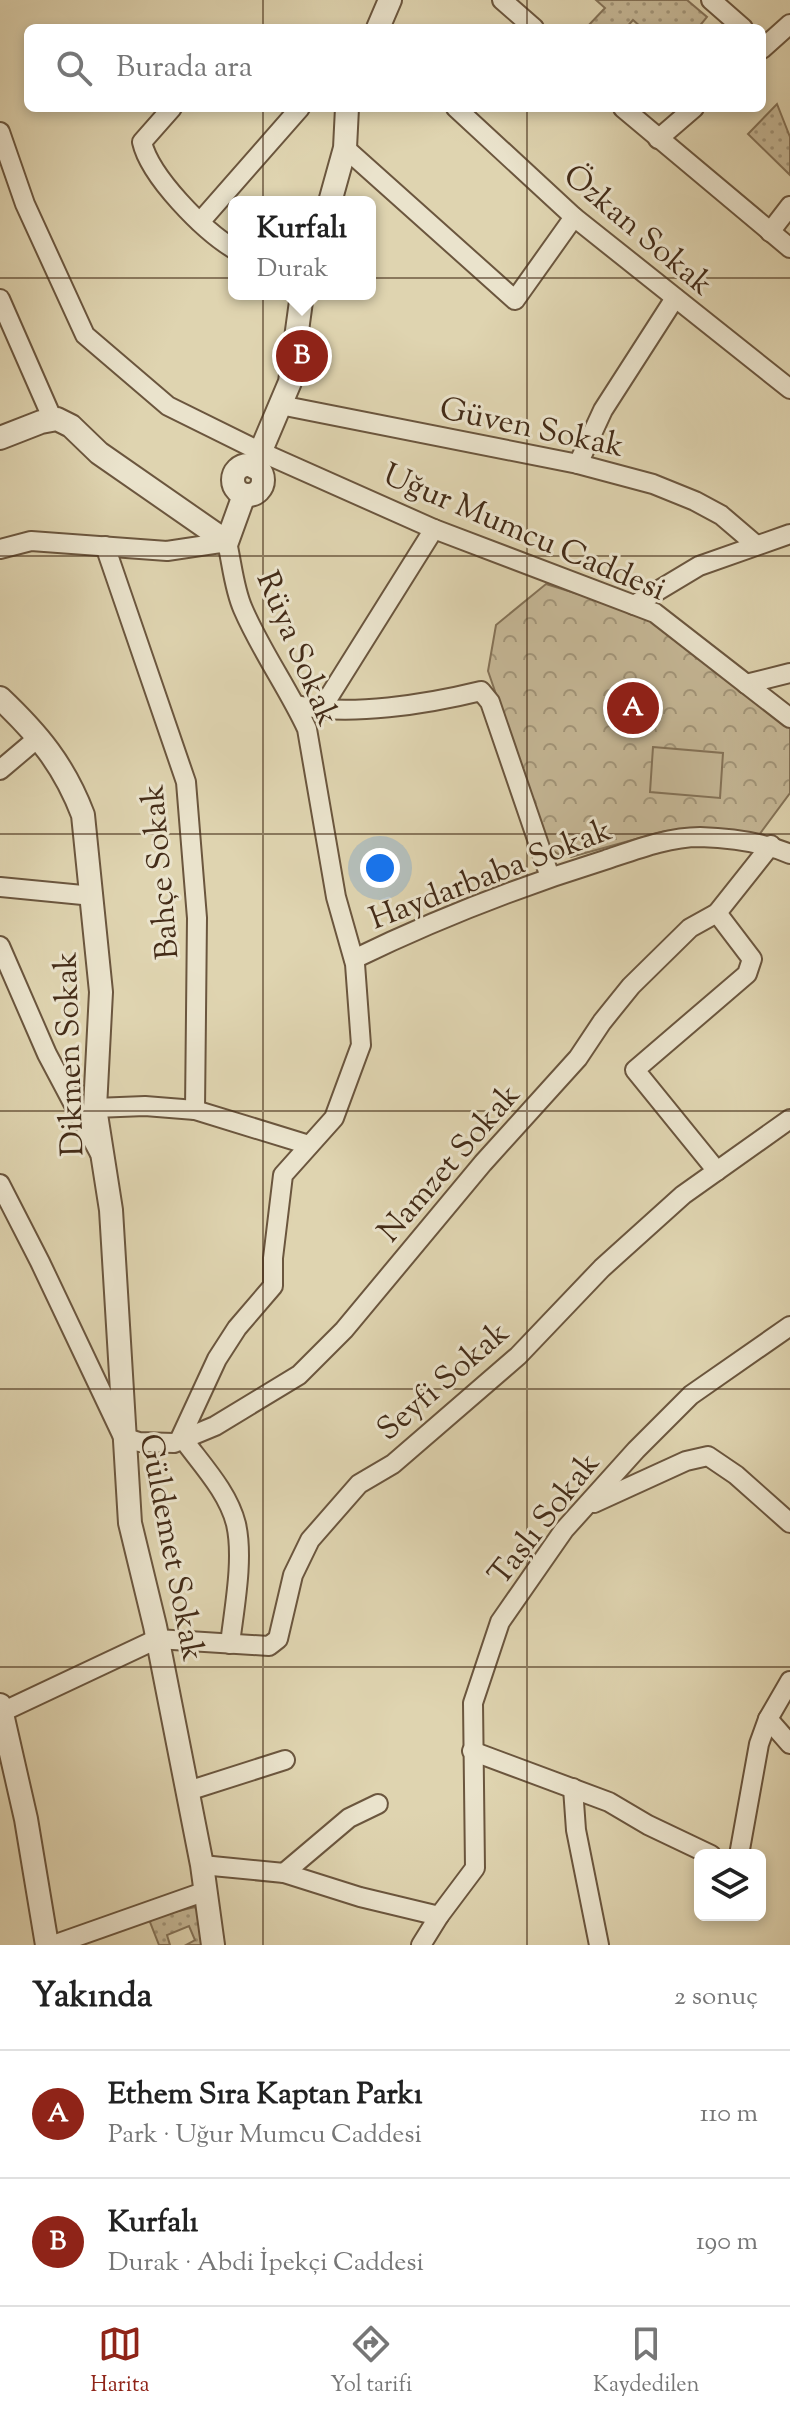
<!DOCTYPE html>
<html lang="tr">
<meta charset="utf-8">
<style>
:root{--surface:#fff;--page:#f2f2f2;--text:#222;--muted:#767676;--line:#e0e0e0;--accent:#8f2418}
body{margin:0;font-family:"Sorts Mill Goudy",serif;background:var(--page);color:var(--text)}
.controls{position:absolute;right:24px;bottom:24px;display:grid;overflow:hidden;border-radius:12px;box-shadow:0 4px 12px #0003}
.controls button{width:72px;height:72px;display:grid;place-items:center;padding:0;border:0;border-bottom:2px solid var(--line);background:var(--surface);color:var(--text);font:40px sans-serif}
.you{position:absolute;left:380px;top:868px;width:28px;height:28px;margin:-20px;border:6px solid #fff;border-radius:50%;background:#1a73e8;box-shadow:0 0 0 12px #1a73e833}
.badge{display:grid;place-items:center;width:52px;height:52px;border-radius:50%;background:var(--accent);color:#fff;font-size:26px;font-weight:700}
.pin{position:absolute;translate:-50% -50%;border:4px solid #fff;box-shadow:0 2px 8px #0006}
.popup{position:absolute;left:228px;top:196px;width:148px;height:104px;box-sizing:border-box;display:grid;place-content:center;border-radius:12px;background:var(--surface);filter:drop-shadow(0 2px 6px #0005);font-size:26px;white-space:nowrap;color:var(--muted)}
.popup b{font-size:30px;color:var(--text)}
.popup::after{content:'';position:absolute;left:50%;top:100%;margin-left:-16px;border:16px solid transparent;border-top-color:var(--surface)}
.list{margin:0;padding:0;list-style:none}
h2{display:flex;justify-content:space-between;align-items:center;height:104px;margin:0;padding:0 32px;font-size:34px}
h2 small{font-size:26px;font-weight:400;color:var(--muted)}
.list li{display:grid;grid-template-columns:52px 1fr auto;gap:24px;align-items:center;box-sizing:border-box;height:128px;padding:0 32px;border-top:2px solid var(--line)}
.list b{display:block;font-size:30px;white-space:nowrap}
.list p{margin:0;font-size:26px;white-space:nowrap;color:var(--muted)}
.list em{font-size:26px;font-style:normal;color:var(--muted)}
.icon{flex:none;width:44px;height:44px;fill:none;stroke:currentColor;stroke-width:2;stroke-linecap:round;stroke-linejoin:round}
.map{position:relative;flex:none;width:790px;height:1945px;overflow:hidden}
.search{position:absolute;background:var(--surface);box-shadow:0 4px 12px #0003;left:24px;right:24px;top:24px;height:88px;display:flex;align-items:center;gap:20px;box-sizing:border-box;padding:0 28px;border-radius:12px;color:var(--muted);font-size:30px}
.sheet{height:360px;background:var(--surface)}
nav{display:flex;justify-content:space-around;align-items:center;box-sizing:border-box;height:112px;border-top:2px solid var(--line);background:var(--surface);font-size:22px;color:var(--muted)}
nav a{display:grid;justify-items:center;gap:4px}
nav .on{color:var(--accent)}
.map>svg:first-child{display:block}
</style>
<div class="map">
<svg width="790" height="1945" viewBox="0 0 790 1945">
<defs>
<pattern id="grass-dots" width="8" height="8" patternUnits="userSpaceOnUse" patternTransform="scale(2)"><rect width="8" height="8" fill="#c5b796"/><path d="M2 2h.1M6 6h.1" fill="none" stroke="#a29579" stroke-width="1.8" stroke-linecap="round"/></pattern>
<pattern id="park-crowns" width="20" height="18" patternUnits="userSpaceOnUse" patternTransform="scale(2)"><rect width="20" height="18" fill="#c5b796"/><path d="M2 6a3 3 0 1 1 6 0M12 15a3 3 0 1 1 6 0" fill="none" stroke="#a29579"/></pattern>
</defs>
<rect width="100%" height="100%" fill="#dfd4b0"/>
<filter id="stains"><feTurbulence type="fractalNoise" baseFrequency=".0025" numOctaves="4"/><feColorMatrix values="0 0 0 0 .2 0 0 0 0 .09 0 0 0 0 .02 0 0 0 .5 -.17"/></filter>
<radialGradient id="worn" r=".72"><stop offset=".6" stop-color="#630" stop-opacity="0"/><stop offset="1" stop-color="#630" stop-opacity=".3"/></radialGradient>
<g fill="url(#grass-dots)" stroke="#847257" stroke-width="2">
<polygon points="596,0 687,0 707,17 698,28 642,28 633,20 626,28 586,28 605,8"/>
<polygon points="777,104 790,137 790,175 748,134"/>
<polygon points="195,1907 201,1908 207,1945 186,1945 195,1940 189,1926 167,1935 170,1945 159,1945 150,1922 153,1917"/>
</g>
<polygon fill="url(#park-crowns)" stroke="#847257" stroke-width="2" points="546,584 655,618 790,728 790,793 759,835 698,830 665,831 571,857 560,855 549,848 488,671 496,625"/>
<polygon fill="#c5b796" stroke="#847257" stroke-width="2" points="653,747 723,753 720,798 650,792"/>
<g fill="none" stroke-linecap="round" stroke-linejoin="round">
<g stroke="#6b563e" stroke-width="22">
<g id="minor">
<polyline points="502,0 534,28"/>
<polyline points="711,0 743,28"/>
<polyline points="762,49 790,24"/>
<path d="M172 108 142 142C150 177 204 231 234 249"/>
<polyline points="456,108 574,217 790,389"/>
<polyline points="623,108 790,248"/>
<polyline points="0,132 25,204 85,335 168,406 261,452 434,529 655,613 790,718"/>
<polyline points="658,139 694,108"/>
<polyline points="345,148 515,300 574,217"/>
<polyline points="200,222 300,108"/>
<polyline points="770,232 790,206"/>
<polyline points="0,299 53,420"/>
<polyline points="280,405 578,464 653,484 695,501 721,515 755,544"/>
<polyline points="578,464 603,410 675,298"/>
<polyline points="105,546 186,782 197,918 195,1110"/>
<path d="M0 549 31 541 167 551 227 542C232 564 234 589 243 609 261 651 288 688 307 729L336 897 355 964 361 1045 334 1118 283 1175 273 1258V1286L237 1328 217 1359 179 1441"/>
<polyline points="634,605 699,566 790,534"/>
<polyline points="746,684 790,673"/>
<path d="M296 705C349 717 428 704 481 691L490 702 550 877"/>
<polyline points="320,711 434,529"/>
<polyline points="0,770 39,737"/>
<polyline points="0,887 93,896"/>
<polyline points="717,913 752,959 747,974 635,1070 717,1171"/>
<polyline points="0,946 47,1054 99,1152"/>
<path d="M354 959C436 919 518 887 605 860 635 850 668 837 700 837 730 838 763 842 790 854"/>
<polyline points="95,1108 145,1106 195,1110 309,1145"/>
<polyline points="0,1184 40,1262 123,1437 139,1442 174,1443 215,1426 299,1375 344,1330 483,1163 578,1058 602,1022 631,986 690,928 717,913 771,845"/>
<path d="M183 1439C202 1465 228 1492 236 1524 244 1559 234 1609 230 1644"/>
<polyline points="594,1503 686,1461 708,1456 736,1475 790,1523"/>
<polyline points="2,1712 157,1639 269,1646 278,1639 293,1575 310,1540 359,1484 393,1464 518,1356 602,1268 683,1195 790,1119"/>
<polyline points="768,1719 790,1744"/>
<polyline points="472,1751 609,1802 648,1825 711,1855"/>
<polyline points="573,1788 576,1830 599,1945"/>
<polyline points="188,1791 285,1760"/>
<polyline points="739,1855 759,1744 768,1719 790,1681"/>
<polyline points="202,1865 284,1873 360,1897 439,1916"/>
<polyline points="284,1873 349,1818 378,1804"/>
<polyline points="53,1945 206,1891"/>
<polyline points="421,1945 439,1916 475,1868 473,1703 500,1622 564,1530 636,1450 691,1395 790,1326"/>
</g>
</g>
<g stroke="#6b563e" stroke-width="26">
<g id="tertiary">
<polyline points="378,28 390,0"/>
<polyline points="330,202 345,148 347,108"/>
<polyline points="0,438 41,422 57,419 71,426 99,453 227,542 244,495"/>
<circle cx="248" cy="480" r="15"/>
<polyline points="254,467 290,382 302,294"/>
<path d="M0 698C38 734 64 765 83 815L101 992 95 1108 111 1210 130 1523 155 1626 202 1865 213 1945"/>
<polyline points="0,1705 26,1819 47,1945"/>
</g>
</g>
<use href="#minor" stroke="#eae3cc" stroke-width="18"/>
<use href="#tertiary" stroke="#eae3cc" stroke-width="22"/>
</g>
<path fill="none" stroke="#442c18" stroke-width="2" stroke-opacity="0.55" d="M263 0V28M527 0V28M263 108V1945M527 108V1945M0 278H790M0 556H790M0 834H790M0 1111H790M0 1389H790M0 1667H790"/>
<g text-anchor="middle" stroke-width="6" stroke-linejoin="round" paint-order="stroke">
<g font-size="32" fill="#442c18" stroke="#eae3cc">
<text transform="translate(639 229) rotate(40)" y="11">Özkan Sokak</text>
<text transform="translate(532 426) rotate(12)" y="11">Güven Sokak</text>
<text transform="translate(525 531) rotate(23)" y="11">Uğur Mumcu Caddesi</text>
<text transform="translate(299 648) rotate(67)" y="11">Rüya Sokak</text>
<text transform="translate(159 872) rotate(-95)" y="11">Bahçe Sokak</text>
<text transform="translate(490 873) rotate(-21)" y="11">Haydarbaba Sokak</text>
<text transform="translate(68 1054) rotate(-92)" y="11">Dikmen Sokak</text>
<text transform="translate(448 1162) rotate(-49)" y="11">Namzet Sokak</text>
<text transform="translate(442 1380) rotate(-41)" y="11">Seyfi Sokak</text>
<text transform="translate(543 1518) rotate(-52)" y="11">Taşlı Sokak</text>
<text transform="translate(173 1547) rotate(79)" y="11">Güldemet Sokak</text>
</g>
</g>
<rect width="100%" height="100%" filter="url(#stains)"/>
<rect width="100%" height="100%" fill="url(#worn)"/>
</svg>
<div class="controls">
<button><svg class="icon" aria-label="layers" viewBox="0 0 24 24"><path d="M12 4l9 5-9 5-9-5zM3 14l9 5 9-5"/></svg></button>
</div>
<div class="you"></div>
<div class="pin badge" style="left:633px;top:708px">A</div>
<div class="pin badge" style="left:302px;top:356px">B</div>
<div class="popup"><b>Kurfalı</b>Durak</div>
<div class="search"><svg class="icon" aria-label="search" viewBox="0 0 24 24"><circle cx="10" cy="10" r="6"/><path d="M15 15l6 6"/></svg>Burada ara</div>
</div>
<section class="sheet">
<h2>Yakında<small>2 sonuç</small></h2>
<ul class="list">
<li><span class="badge">A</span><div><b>Ethem Sıra Kaptan Parkı</b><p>Park · Uğur Mumcu Caddesi</p></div><em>110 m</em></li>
<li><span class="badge">B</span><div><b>Kurfalı</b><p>Durak · Abdi İpekçi Caddesi</p></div><em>190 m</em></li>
</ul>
</section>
<nav>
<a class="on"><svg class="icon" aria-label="map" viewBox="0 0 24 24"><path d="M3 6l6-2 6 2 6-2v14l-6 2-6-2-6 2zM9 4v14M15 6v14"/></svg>Harita</a>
<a><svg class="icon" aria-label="directions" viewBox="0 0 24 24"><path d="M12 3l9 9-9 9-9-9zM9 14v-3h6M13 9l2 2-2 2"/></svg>Yol tarifi</a>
<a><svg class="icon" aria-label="saved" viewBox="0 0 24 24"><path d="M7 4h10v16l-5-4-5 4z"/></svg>Kaydedilen</a>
</nav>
